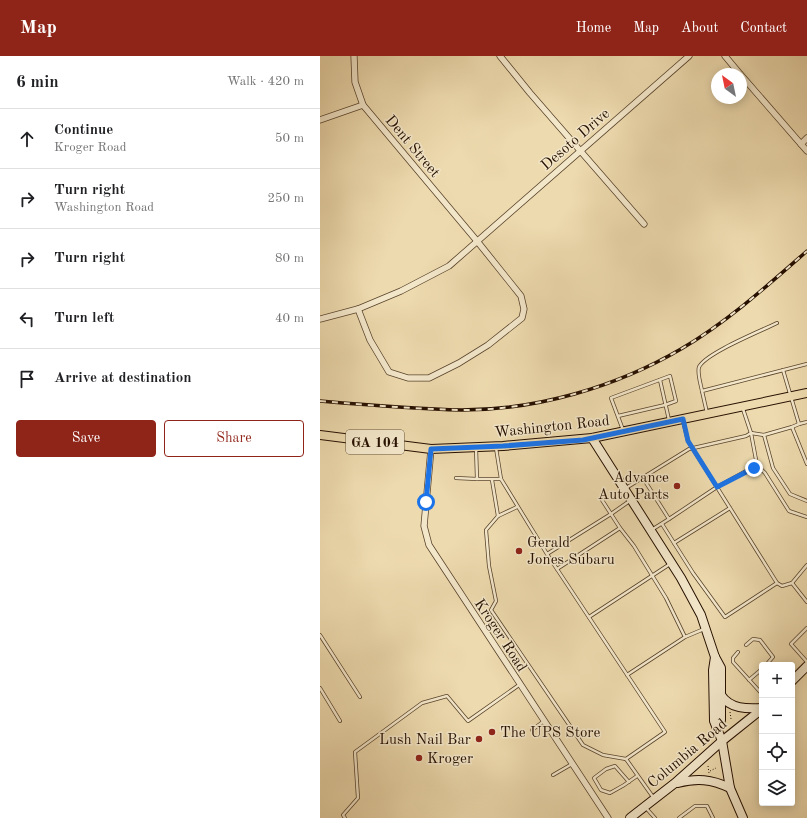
<!DOCTYPE html>
<meta charset="utf-8">
<style>
:root{--surface:#fff;--page:#f6f6f6;--text:#202124;--muted:#757577;--line:#e0e0e0;--accent:#8f2418}
body{margin:0;font-family:"Old Standard TT",serif;background:var(--page);color:var(--text)}
.controls{position:absolute;right:12px;bottom:12px;display:grid;overflow:hidden;border-radius:4px;box-shadow:0 2px 10px #0003}
.controls button{width:36px;height:36px;display:grid;place-items:center;padding:0;border:0;border-bottom:1px solid var(--line);background:var(--surface);color:var(--text);font:20px sans-serif}
.compass{position:absolute;left:391px;top:12px;width:36px;height:36px;border-radius:50%;background:var(--surface);box-shadow:0 2px 10px #0003;rotate:327deg}
.stop{position:absolute;width:12px;height:12px;margin:-9px;border:3px solid #1a73e8;border-radius:50%;background:#fff}
.stop.end{background:#1a73e8;border-color:#fff;box-shadow:0 1px 4px #0008}
.list{margin:0;padding:0;list-style:none}
h2{display:flex;justify-content:space-between;align-items:center;height:52px;margin:0;padding:0 16px;font-size:17px}
h2 small{font-size:13px;font-weight:400;color:var(--muted)}
.list li{display:grid;grid-template-columns:26px 1fr auto;gap:12px;align-items:center;box-sizing:border-box;height:60px;padding:0 16px;border-top:1px solid var(--line)}
.list b{display:block;font-size:15px;white-space:nowrap}
.list p{margin:0;font-size:13px;white-space:nowrap;color:var(--muted)}
.list em{font-size:13px;font-style:normal;color:var(--muted)}
.actions{display:flex;gap:8px;padding:12px 16px}
.actions a{flex:1;padding:9px 0;border:1px solid var(--accent);border-radius:4px;text-align:center;font-size:14px;color:var(--accent)}
.actions .main{background:var(--accent);color:#fff}
.icon{flex:none;width:22px;height:22px;fill:none;stroke:currentColor;stroke-width:2;stroke-linecap:round;stroke-linejoin:round}
.map{position:relative;flex:none;width:487px;height:762px;overflow:hidden}
header{display:flex;align-items:center;gap:24px;box-sizing:border-box;height:56px;padding:0 20px;background:var(--accent);color:#fff}
header strong{font-size:19px}
nav{display:flex;gap:22px;margin-inline-start:auto;font-size:14px}
main{display:flex}
aside{flex:1;background:var(--surface)}
.map>svg:first-child{display:block}
</style>
<header>
<strong>Map</strong>
<nav><a>Home</a><a>Map</a><a>About</a><a>Contact</a></nav>
</header>
<main>
<aside>
<h2>6 min<small>Walk · 420 m</small></h2>
<ul class="list">
<li><svg class="icon" aria-label="ahead" viewBox="0 0 24 24"><path d="M12 20V5M6 11l6-6 6 6"/></svg><div><b>Continue</b><p>Kroger Road</p></div><em>50 m</em></li>
<li><svg class="icon" aria-label="right" viewBox="0 0 24 24"><path d="M7 20v-9h11M14 6l5 5-5 5"/></svg><div><b>Turn right</b><p>Washington Road</p></div><em>250 m</em></li>
<li><svg class="icon" aria-label="right" viewBox="0 0 24 24"><path d="M7 20v-9h11M14 6l5 5-5 5"/></svg><div><b>Turn right</b></div><em>80 m</em></li>
<li><svg class="icon" aria-label="left" viewBox="0 0 24 24"><path d="M17 20v-9H6M10 6l-5 5 5 5"/></svg><div><b>Turn left</b></div><em>40 m</em></li>
<li><svg class="icon" aria-label="arrive" viewBox="0 0 24 24"><path d="M6 21V4h12l-3 4 3 4H6"/></svg><div><b>Arrive at destination</b></div></li>
</ul>
<div class="actions"><a class="main">Save</a><a>Share</a></div>
</aside>
<div class="map">
<svg width="487" height="762" viewBox="0 0 487 762">
<rect width="100%" height="100%" fill="#eddaae"/>
<filter id="stains"><feTurbulence type="fractalNoise" baseFrequency=".005" numOctaves="4"/><feColorMatrix values="0 0 0 0 .2 0 0 0 0 .09 0 0 0 0 .02 0 0 0 .5 -.17"/></filter>
<radialGradient id="worn" r=".72"><stop offset=".6" stop-color="#630" stop-opacity="0"/><stop offset="1" stop-color="#630" stop-opacity=".3"/></radialGradient>
<g fill="none" stroke-linecap="round" stroke-linejoin="round">
<g stroke="#58422c" stroke-width="4">
<g id="lane">
<polyline points="463,314 479,368 472,371 487,408"/>
<polyline points="340,324 349,364"/>
<path d="M382 335C381 329 377 317 379 311 386 297 441 275 457 267"/>
<polyline points="423,353 431,377 444,379"/>
<polyline points="387,357 382,335 487,308"/>
<polyline points="298,360 345,349 356,345 350,320 291,342 303,374"/>
<polyline points="363,365 368,385 457,527 462,530 472,527 487,546"/>
<polyline points="479,368 487,366"/>
<polyline points="472,371 444,379 453,412 470,438 487,445"/>
<polyline points="437,409 445,417 469,455 487,461"/>
<polyline points="136,422 157,423 156,392"/>
<polyline points="157,423 181,423 176,392"/>
<polyline points="181,423 227,498 291,458 282,444"/>
<polyline points="172,424 178,460"/>
<polyline points="306,432 369,393 426,380 431,377 437,409 397,431 349,463 323,422"/>
<polyline points="197,451 178,460 166,474 169,510 176,545 171,554 263,689 283,699 306,703"/>
<polyline points="410,452 354,487 373,517 405,561 457,527"/>
<polyline points="342,468 354,487"/>
<polyline points="300,472 314,490 346,542 365,581"/>
<polyline points="333,473 349,463"/>
<polyline points="227,498 345,676 306,703 333,741"/>
<polyline points="237,513 300,472 291,458 311,444"/>
<polyline points="472,527 487,509"/>
<polyline points="269,561 350,508"/>
<polyline points="487,572 471,588 487,606"/>
<polyline points="0,579 40,641"/>
<polyline points="426,589 433,583 440,584 453,601 446,609"/>
<polyline points="418,596 413,602 413,606 442,638"/>
<polyline points="307,619 365,581 384,573"/>
<polyline points="429,624 442,613"/>
<polyline points="0,632 20,665"/>
<polyline points="212,674 224,665"/>
<polyline points="233,719 252,708"/>
<path d="M309 726 295 710 286 713 274 722 281 734 290 737C300 732 308 727 317 720"/>
<polyline points="326,752 335,762"/>
<polyline points="25,762 23,759 38,742 35,696 102,647 127,640 148,665 199,629"/>
<polyline points="359,762 375,750 387,750 393,762"/>
</g>
</g>
<g stroke="#58422c" stroke-width="7">
<g id="street">
<polyline points="34,0 35,26 43,49 157,185 201,240 204,253 202,262 168,289 139,307 109,322 88,322 69,316 50,284 38,253"/>
<polyline points="180,0 210,37 324,168"/>
<polyline points="405,0 420,18"/>
<polyline points="421,19 487,95"/>
<polyline points="0,64 43,49"/>
<polyline points="481,88 487,82"/>
<polyline points="0,263 38,253 81,235 129,210 369,0"/>
<polyline points="111,393 104,470 109,489 288,762"/>
</g>
</g>
<g stroke="#260f00" stroke-width="10">
<g id="secondary">
<polyline points="272,382 361,522 381,559 395,601 401,612 401,664 398,673"/>
<polyline points="395,601 393,614 394,665 402,685 410,732 423,762"/>
<polyline points="472,625 487,610"/>
<path d="M401 639C410 653 427 653 442 652"/>
<path d="M358 727C377 722 391 723 410 732"/>
<polyline points="310,762 355,727 402,685 442,653"/>
</g>
</g>
<g stroke="#260f00" stroke-width="10">
<polyline id="primary" points="0,379 111,393 183,390 272,382 487,337"/>
</g>
<g stroke="#260f00" stroke-width="1" stroke-dasharray="1 2" stroke-linecap="butt">
<polyline points="410,656 411,663"/>
<polyline points="388,710 389,717"/>
<polyline points="390,715 396,712"/>
</g>
<use href="#lane" stroke="#f3e7ca" stroke-width="2.5"/>
<use href="#street" stroke="#f3e7ca" stroke-width="5.5"/>
<use href="#secondary" stroke="#f3e7ca" stroke-width="8"/>
<use href="#primary" stroke="#eddaae" stroke-width="8"/>
<g stroke="#260f00" stroke-width="3.5">
<path id="rail" d="M0 345C47 349 94 353 142 354 217 354 296 331 361 293 407 266 447 230 487 195"/>
</g>
<use href="#rail" stroke="#f3e7ca" stroke-width="2" stroke-dasharray="6" stroke-linecap="butt"/>
</g>
<g fill="none" stroke-linecap="round" stroke-linejoin="round">
<polyline stroke="#1a73e8" stroke-width="5" points="106,446 111,393 183,390 263,384 363,363 368,385 397,431 434,412"/>
</g>
<g fill="#8f2418" stroke="#f3e7ca" stroke-width="1.5">
<circle cx="357" cy="430" r="4"/>
<circle cx="199" cy="495" r="4"/>
<circle cx="172" cy="676" r="4"/>
<circle cx="159" cy="683" r="4"/>
<circle cx="99" cy="702" r="4"/>
</g>
<g text-anchor="middle" stroke-width="3" stroke-linejoin="round" paint-order="stroke">
<rect fill="#f3e7ca" stroke="#64503d" stroke-width="1" x="26" y="374" width="58" height="24" rx="3"/>
<g font-size="14" font-weight="bold" fill="#260f00">
<text x="55" y="391">GA 104</text>
</g>
<g font-size="15" fill="#260f00" stroke="#f3e7ca">
<text transform="translate(255 83) rotate(-41)" y="5">Desoto Drive</text>
<text transform="translate(93 90) rotate(50)" y="5">Dent Street</text>
<text transform="translate(232 370) rotate(-6)" y="5">Washington Road</text>
<text transform="translate(181 579) rotate(57)" y="5">Kroger Road</text>
<text transform="translate(367 697) rotate(-40)" y="5">Columbia Road</text>
</g>
<g font-size="15" fill="#260f00" stroke="#f3e7ca" text-anchor="start">
<text x="349" y="426" text-anchor="end">Advance<tspan x="349" dy="17">Auto Parts</tspan></text>
<text x="207" y="491">Gerald<tspan x="207" dy="17">Jones Subaru</tspan></text>
<text x="180" y="681">The UPS Store</text>
<text x="151" y="688" text-anchor="end">Lush Nail Bar</text>
<text x="107" y="707">Kroger</text>
</g>
</g>
<rect width="100%" height="100%" filter="url(#stains)"/>
<rect width="100%" height="100%" fill="url(#worn)"/>
</svg>
<div class="controls">
<button>+</button>
<button>−</button>
<button><svg class="icon" aria-label="locate" viewBox="0 0 24 24"><circle cx="12" cy="12" r="6"/><path d="M12 2v4M12 18v4M2 12h4M18 12h4"/></svg></button>
<button><svg class="icon" aria-label="layers" viewBox="0 0 24 24"><path d="M12 4l9 5-9 5-9-5zM3 14l9 5 9-5"/></svg></button>
</div>
<svg class="compass" viewBox="-18 -18 36 36"><path d="M0-13l5 13h-10z" fill="#e53935"/><path d="M0 13l5-13h-10z" fill="#757577"/></svg>
<div class="stop" style="left:106px;top:446px"></div>
<div class="stop end" style="left:434px;top:412px"></div>
</div>
</main>
